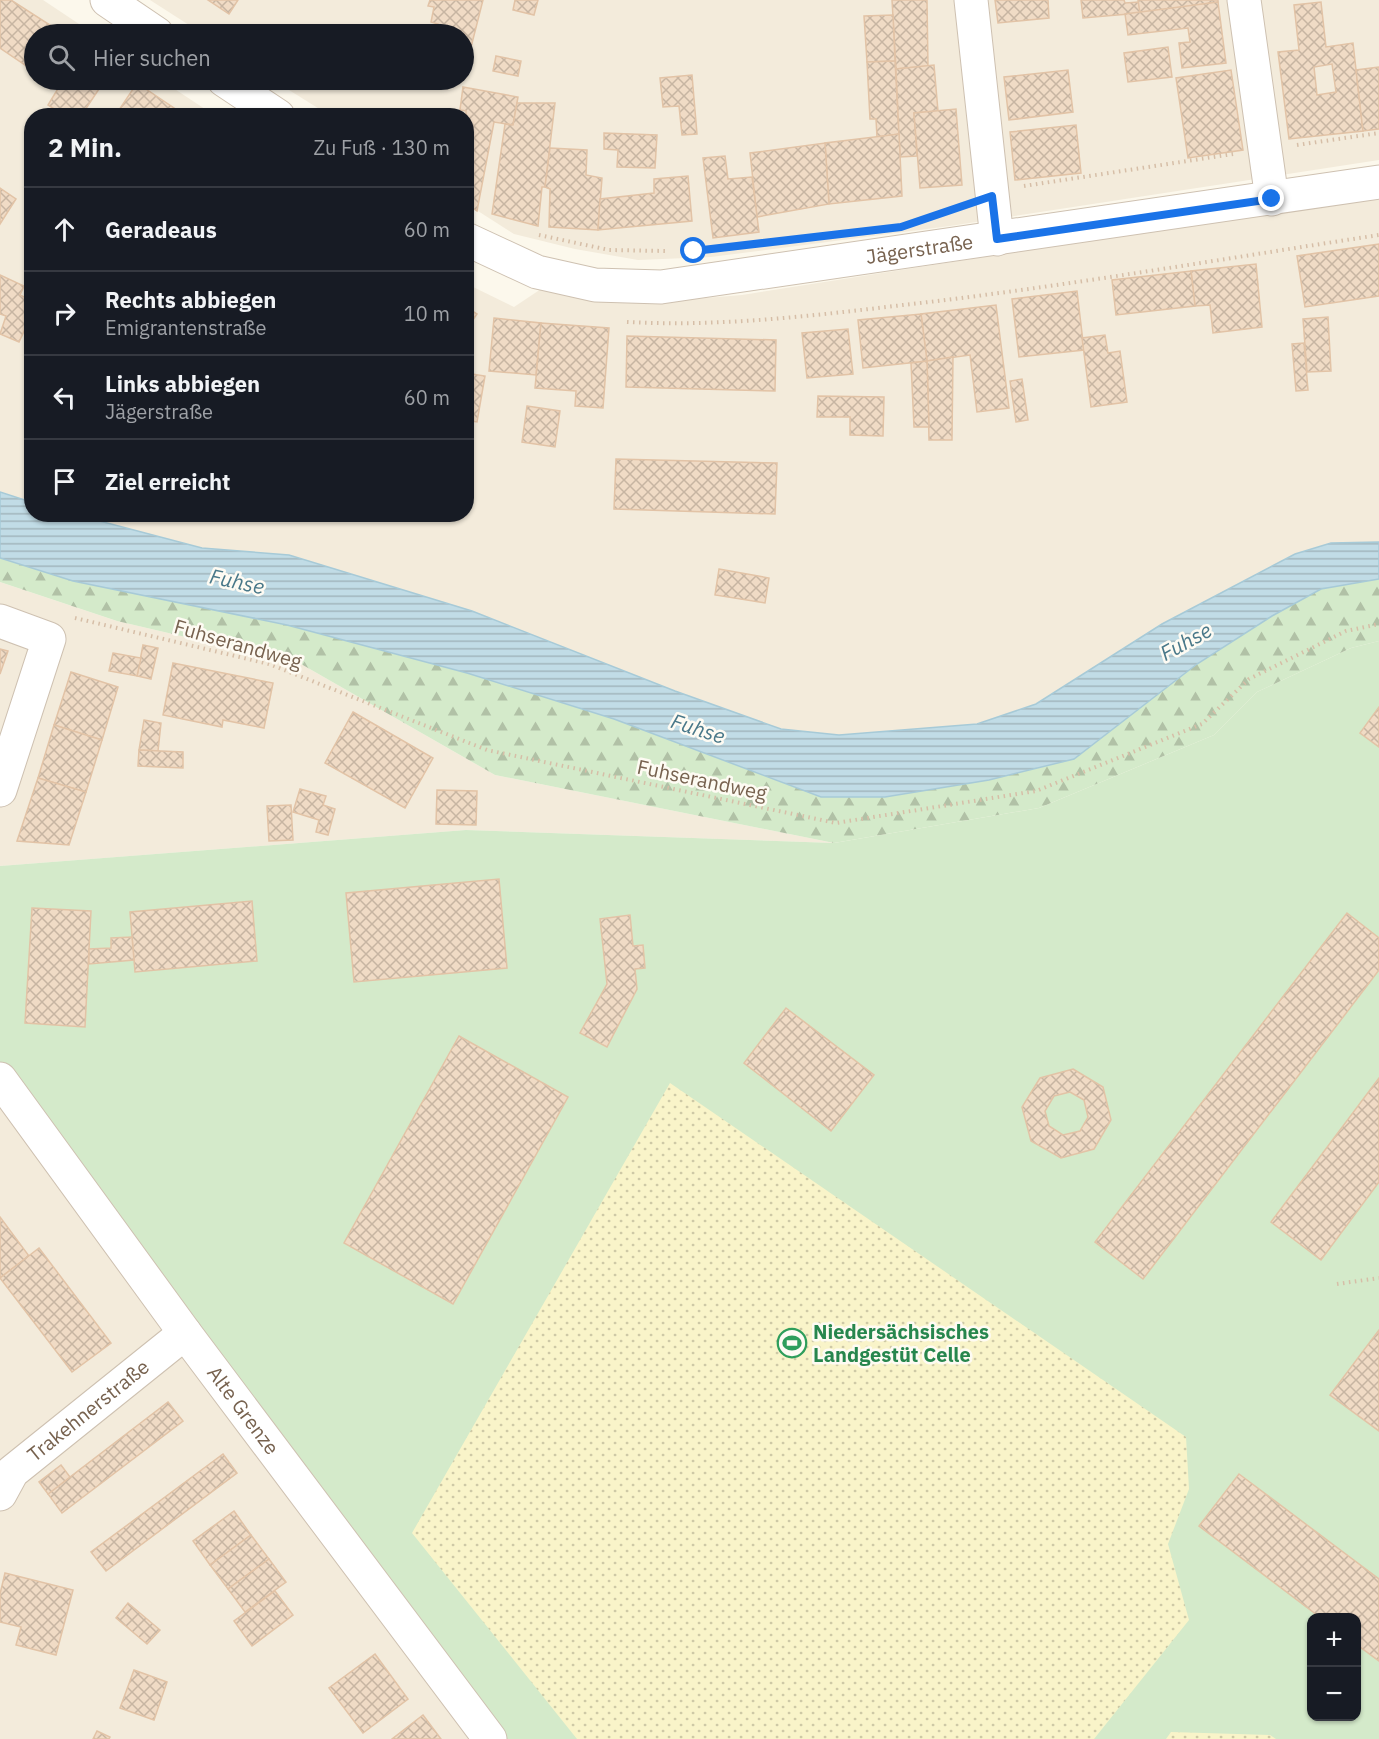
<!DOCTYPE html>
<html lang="de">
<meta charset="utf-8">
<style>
:root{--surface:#171b24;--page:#242831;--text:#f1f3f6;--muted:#9ea1a6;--line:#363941}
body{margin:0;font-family:"IBM Plex Sans",sans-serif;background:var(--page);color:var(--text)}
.controls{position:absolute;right:18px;bottom:18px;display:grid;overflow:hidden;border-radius:12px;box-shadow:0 2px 4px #0004}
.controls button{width:54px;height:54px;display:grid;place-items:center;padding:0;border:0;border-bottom:2px solid var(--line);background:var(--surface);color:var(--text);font:30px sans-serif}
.stop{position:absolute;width:18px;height:18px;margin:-14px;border:4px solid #1a73e8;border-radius:50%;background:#fff}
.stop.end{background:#1a73e8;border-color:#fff;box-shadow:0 2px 6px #0008}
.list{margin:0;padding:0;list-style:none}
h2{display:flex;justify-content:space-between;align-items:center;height:78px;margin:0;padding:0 24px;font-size:26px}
h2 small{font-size:20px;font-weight:400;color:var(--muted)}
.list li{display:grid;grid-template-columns:39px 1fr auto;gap:18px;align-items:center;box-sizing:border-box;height:84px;padding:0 24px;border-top:2px solid var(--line)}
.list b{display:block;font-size:22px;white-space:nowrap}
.list p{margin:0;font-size:20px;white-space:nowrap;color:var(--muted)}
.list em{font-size:20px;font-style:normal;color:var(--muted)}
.icon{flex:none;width:33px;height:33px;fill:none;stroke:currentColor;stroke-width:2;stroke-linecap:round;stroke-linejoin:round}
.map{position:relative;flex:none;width:1379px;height:1739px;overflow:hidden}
.search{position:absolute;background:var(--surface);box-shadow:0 2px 4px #0004;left:24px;top:24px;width:450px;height:66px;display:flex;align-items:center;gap:15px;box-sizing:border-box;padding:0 21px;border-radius:33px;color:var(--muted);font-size:22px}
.panel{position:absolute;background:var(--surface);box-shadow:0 2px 4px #0004;left:24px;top:108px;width:450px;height:414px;border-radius:24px}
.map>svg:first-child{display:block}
</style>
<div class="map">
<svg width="1379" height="1739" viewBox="0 0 1379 1739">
<defs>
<pattern id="forest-firs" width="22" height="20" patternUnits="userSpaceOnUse" patternTransform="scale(1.5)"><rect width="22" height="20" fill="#d4eaca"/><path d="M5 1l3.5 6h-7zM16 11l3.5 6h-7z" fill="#b1c1a6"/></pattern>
<pattern id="sand-dots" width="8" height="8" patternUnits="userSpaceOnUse" patternTransform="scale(1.5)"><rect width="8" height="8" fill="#f9f4c9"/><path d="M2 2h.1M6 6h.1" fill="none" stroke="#cec9a6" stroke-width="1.8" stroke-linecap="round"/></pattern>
<pattern id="water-rules" width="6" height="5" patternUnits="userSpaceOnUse" patternTransform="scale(1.5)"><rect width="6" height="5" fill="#c1dce6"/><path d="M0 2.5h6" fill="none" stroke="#a2b6bd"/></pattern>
<pattern id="building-cross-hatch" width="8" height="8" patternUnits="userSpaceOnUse" patternTransform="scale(1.5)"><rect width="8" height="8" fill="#f0dbc5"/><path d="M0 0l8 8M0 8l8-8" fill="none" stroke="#c7b5a2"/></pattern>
</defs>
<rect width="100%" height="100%" fill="#fcf8ec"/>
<g fill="#f3ebdb">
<polygon points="0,0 43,0 94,34 34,34 34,80 161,80 214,115 32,116 31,502 0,492"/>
<polygon points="150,0 1379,0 1379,160 950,226 711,257 638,260 575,249 514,234 467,204 466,116 329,115 273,80 464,80 464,34 203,34"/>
<polygon points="1379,195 1379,542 1331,543 1295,554 1162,624 1036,704 977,724 839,735 781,729 675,691 472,611 289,555 202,548 77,515 466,514 467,284 514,307 541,289 645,303 742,295"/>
<polygon points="0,582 117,621 301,664 495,775 834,843 466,830 0,866"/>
<polygon points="0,1069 498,1739 0,1739"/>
</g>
<path fill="#d4eaca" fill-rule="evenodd" d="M1379 641V1739H498L0 1069V866L466 830 834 843 1039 808 1214 735 1257 692 1351 648ZM1312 1618H1356V1716H1312Z"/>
<polygon fill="url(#forest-firs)" points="0,558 73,581 287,625 467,673 614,719 821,797 885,797 989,780 1074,759 1197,664 1272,616 1321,589 1379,579 1379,641 1351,648 1257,692 1214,735 1039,808 834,843 495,775 301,664 117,621 0,582"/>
<g fill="url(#sand-dots)">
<polygon points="670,1083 1186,1437 1189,1489 1168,1544 1189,1620 1094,1739 577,1739 412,1533"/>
<polygon points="1171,1732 1270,1735 1276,1739 1166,1739"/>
</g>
<polygon fill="url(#water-rules)" stroke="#a7cad7" stroke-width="1.5" points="0,492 31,502 32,514 77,515 202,548 289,555 472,611 675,691 781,729 839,735 977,724 1036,704 1162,624 1295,554 1331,543 1379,542 1379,579 1321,589 1272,616 1197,664 1074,759 989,780 885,797 821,797 614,719 467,673 287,625 73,581 0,558"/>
<g fill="url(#building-cross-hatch)" stroke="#e2c3a6" stroke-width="1.5" fill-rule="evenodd">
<polygon points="0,0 11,0 64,34 34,34 34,71 0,48"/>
<polygon points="208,0 238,0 229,14"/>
<polygon points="430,0 483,0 469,55 464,54 464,34 435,34 438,24 431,22 434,7 428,6"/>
<polygon points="515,0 538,0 534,15 513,10"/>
<polygon points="892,0 927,0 928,66 896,69"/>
<polygon points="995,0 1048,0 1049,18 998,23"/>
<polygon points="1081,0 1124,0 1125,3 1139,2 1140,13 1083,18"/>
<polygon points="1138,0 1218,0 1218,2 1140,13"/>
<polygon points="1218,2 1226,63 1182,68 1179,43 1190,42 1188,28 1128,35 1125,14"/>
<path d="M1321 2 1326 47 1353 43 1363 131 1289 139 1278 52 1299 50 1294 5ZM1332 64 1336 92 1317 95 1314 67Z"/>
<polygon points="893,15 895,61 867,62 864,16"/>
<polygon points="1168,47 1172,77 1128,82 1124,53"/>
<polygon points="496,56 521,61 518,76 493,71"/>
<polygon points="895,61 899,134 877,137 876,119 870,119 867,62"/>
<polygon points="934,65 938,111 914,113 917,156 900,157 896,69"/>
<polygon points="1379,67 1379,129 1363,131 1356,70"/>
<polygon points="1068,70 1073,112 1009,120 1004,77"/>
<polygon points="1231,70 1243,150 1188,158 1176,78"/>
<polygon points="692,75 697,134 682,135 679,106 663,107 660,78"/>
<polygon points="48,80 105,80 81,116 65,116 48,105 59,87"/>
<polygon points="137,83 177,110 174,116 115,116"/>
<polygon points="463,87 518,97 513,125 494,122 477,211 466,203 466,111 460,110"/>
<polygon points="517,103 555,103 545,187 542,187 538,226 492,214 505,124 513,125"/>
<polygon points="956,109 962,185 920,188 914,113"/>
<polygon points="1076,125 1081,173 1015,180 1010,132"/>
<polygon points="604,133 657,135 655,168 617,167 618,150 604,149"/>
<polygon points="899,134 902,196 829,204 825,143"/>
<polygon points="825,143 829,204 757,217 750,153"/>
<polygon points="550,148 587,150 586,175 602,178 598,230 549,227 550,189 545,187"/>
<polygon points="725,156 728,179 752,177 759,232 713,238 703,158"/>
<polygon points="688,176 692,221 598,230 600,199 654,193 654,179"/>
<polygon points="0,188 16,199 0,224"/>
<polygon points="1379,244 1379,296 1305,307 1297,256"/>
<polygon points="1256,264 1262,327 1213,333 1210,305 1195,306 1191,271"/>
<polygon points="1191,271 1195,306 1116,315 1112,280"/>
<polygon points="0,275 24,286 20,295 32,301 32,314 19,342 0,334 6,316 0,314"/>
<polygon points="1077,291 1084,350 1019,357 1012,299"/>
<polygon points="996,305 1009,408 977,412 970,355 927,361 921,314"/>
<polygon points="466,307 477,314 466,330"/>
<polygon points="921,314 927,361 863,368 858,320"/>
<polygon points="1328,317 1331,371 1307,372 1303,319"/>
<polygon points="494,318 541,323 536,375 489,371"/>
<polygon points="541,323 609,328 603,408 575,406 576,391 535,388"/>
<polygon points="848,329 853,374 807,378 802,333"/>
<polygon points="1105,335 1108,353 1120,351 1127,402 1091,407 1082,338"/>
<polygon points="627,336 776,340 775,391 626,387"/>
<polygon points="1304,343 1308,390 1296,391 1292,344"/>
<polygon points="953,357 952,440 929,440 927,361"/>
<polygon points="927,361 929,427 914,427 911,363"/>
<polygon points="466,373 472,374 466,386"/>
<polygon points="472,374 485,376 477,422 466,420 466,402"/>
<polygon points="1022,379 1028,420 1016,422 1010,381"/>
<polygon points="818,396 884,397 883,436 850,435 850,417 817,417"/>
<polygon points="527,406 560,411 555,447 522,442"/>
<polygon points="616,459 777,463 775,514 614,509"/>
<polygon points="719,569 769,578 765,603 715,595"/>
<polygon points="143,645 158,648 151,679 137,676"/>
<polygon points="0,649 8,651 0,674"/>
<polygon points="113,653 141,658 137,676 109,671"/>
<polygon points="173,663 273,683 264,728 223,720 222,727 163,715"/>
<polygon points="71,672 118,687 102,740 54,725"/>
<polygon points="1379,707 1379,747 1360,733"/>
<polygon points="353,712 433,758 405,808 325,763"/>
<polygon points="144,720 161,723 158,751 139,750"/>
<polygon points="54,725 102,740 86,792 38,778"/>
<polygon points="139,750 183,752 183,768 138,766"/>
<polygon points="38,778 86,792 69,845 17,841"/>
<polygon points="300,789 326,796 323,805 335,809 328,835 316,832 319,820 293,812"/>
<polygon points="437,790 477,791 476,825 436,824"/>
<polygon points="291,805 293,840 269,841 267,806"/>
<polygon points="499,879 507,968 354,982 346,893"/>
<polygon points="252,901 257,961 135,972 130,912"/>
<polygon points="32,908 91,911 85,1027 25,1023"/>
<polygon points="1347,913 1379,938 1379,970 1143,1279 1095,1242"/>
<polygon points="630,915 633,946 643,945 645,968 635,969 637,989 607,1047 580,1033 607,984 600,919"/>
<polygon points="132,937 134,960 89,964 89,949 111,948 111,938"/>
<polygon points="786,1008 874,1075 831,1131 744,1063"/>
<polygon points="459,1036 568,1097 453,1304 344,1243"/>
<path d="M1073 1069 1103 1087 1111 1120 1094 1149 1061 1158 1031 1141 1022 1107 1040 1078ZM1070 1092 1084 1100 1088 1117 1080 1131 1063 1135 1049 1126 1045 1111 1054 1096Z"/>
<polygon points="1379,1078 1379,1182 1321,1260 1271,1222"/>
<polygon points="0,1217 29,1256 0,1278"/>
<polygon points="39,1248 111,1343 72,1372 0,1278"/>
<polygon points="1379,1330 1379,1431 1330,1395"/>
<polygon points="168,1402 183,1421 62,1513 48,1494"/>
<polygon points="223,1454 237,1473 106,1571 91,1552"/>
<polygon points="61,1465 70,1477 48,1494 39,1482"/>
<polygon points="1239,1474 1379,1579 1379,1661 1356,1644 1356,1618 1321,1618 1199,1526"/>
<polygon points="234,1511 251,1535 210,1565 193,1541"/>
<polygon points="251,1535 269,1559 228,1589 210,1565"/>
<polygon points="269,1559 286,1582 245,1612 228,1589"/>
<polygon points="5,1573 73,1590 56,1655 16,1645 21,1627 0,1622 0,1594"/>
<polygon points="275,1591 293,1615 252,1646 234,1621"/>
<polygon points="128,1603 160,1630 147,1644 116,1618"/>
<polygon points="375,1654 408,1699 363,1733 329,1688"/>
<polygon points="134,1670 167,1682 154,1720 120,1708"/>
<polygon points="423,1715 441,1739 392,1739"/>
<polygon points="97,1731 110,1737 109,1739 93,1739"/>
</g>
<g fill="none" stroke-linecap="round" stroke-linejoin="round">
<g stroke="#cec1b1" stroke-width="35">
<g id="minor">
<polyline points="107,0 157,34"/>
<polyline points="971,0 997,239"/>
<polyline points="1244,0 1272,199"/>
<polyline points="224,80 278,116"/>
<path id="s1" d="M466 239 537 272 595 285 661 287 1379 182"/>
<polyline points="0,621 49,639 0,790"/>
<path id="s2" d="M0 1079 185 1333 490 1739"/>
<path id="s3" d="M0 1494 12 1472 185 1333"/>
</g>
</g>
<g stroke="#d6bea7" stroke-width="4" stroke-dasharray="1.5 4.5" stroke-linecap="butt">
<polyline points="1297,145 1379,133"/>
<polyline points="1024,186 1233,154"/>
<polyline points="539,235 609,250 665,251"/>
<path d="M627 322C720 327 811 316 903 305 1062 287 1221 259 1379 235"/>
<polyline points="75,618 269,664 487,750 836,823 1036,791 1202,724 1249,679 1346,631 1379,624"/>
<polyline points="1337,1284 1379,1278"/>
</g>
<use href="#minor" stroke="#fff" stroke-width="33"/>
</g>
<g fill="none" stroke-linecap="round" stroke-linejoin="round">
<polyline stroke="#1a73e8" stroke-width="8" points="694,251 901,227 992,196 997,239 1272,199"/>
</g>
<defs>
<g id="stadium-ring" transform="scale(1.5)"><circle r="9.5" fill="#fefbf3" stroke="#2e9e5b" stroke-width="1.5"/><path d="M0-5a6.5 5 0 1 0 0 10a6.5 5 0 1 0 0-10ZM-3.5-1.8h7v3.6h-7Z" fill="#2e9e5b"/></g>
</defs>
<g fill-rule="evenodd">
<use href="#stadium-ring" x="792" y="1343"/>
</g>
<g text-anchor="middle" stroke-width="5" stroke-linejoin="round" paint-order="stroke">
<g font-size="20" fill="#77624f" stroke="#fefbf3">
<text dy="7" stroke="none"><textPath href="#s1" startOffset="465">Jägerstraße</textPath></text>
<text transform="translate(238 644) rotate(16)" y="7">Fuhserandweg</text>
<text transform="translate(702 780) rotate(12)" y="7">Fuhserandweg</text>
<text dy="7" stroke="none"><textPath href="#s3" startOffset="123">Trakehnerstraße</textPath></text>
<text dy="7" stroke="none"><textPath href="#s2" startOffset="411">Alte Grenze</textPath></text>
</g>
<g font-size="20" font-weight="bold" fill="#27864d" stroke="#fefbf3" text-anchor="start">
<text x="813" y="1339">Niedersächsisches<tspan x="813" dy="23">Landgestüt Celle</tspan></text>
</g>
<g font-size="21" font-style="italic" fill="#497889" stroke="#fefbf3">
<text transform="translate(237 582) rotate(12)" y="7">Fuhse</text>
<text transform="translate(1186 642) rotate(-29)" y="7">Fuhse</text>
<text transform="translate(698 729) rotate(18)" y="7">Fuhse</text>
</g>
</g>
</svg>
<div class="controls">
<button>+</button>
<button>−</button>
</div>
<div class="stop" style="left:694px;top:251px"></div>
<div class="stop end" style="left:1272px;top:199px"></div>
<div class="search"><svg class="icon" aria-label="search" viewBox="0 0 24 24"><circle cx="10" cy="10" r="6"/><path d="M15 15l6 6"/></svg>Hier suchen</div>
<section class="panel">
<h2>2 Min.<small>Zu Fuß · 130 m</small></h2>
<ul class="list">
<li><svg class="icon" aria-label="ahead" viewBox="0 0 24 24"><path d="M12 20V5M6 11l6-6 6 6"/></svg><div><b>Geradeaus</b></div><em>60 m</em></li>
<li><svg class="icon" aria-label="right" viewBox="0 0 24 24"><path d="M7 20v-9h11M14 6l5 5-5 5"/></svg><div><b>Rechts abbiegen</b><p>Emigrantenstraße</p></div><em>10 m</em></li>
<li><svg class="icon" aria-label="left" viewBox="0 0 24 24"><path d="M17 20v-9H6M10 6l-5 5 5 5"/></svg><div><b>Links abbiegen</b><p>Jägerstraße</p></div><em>60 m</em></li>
<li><svg class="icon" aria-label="arrive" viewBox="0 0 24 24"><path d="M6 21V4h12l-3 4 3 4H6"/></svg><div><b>Ziel erreicht</b></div></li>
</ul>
</section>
</div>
